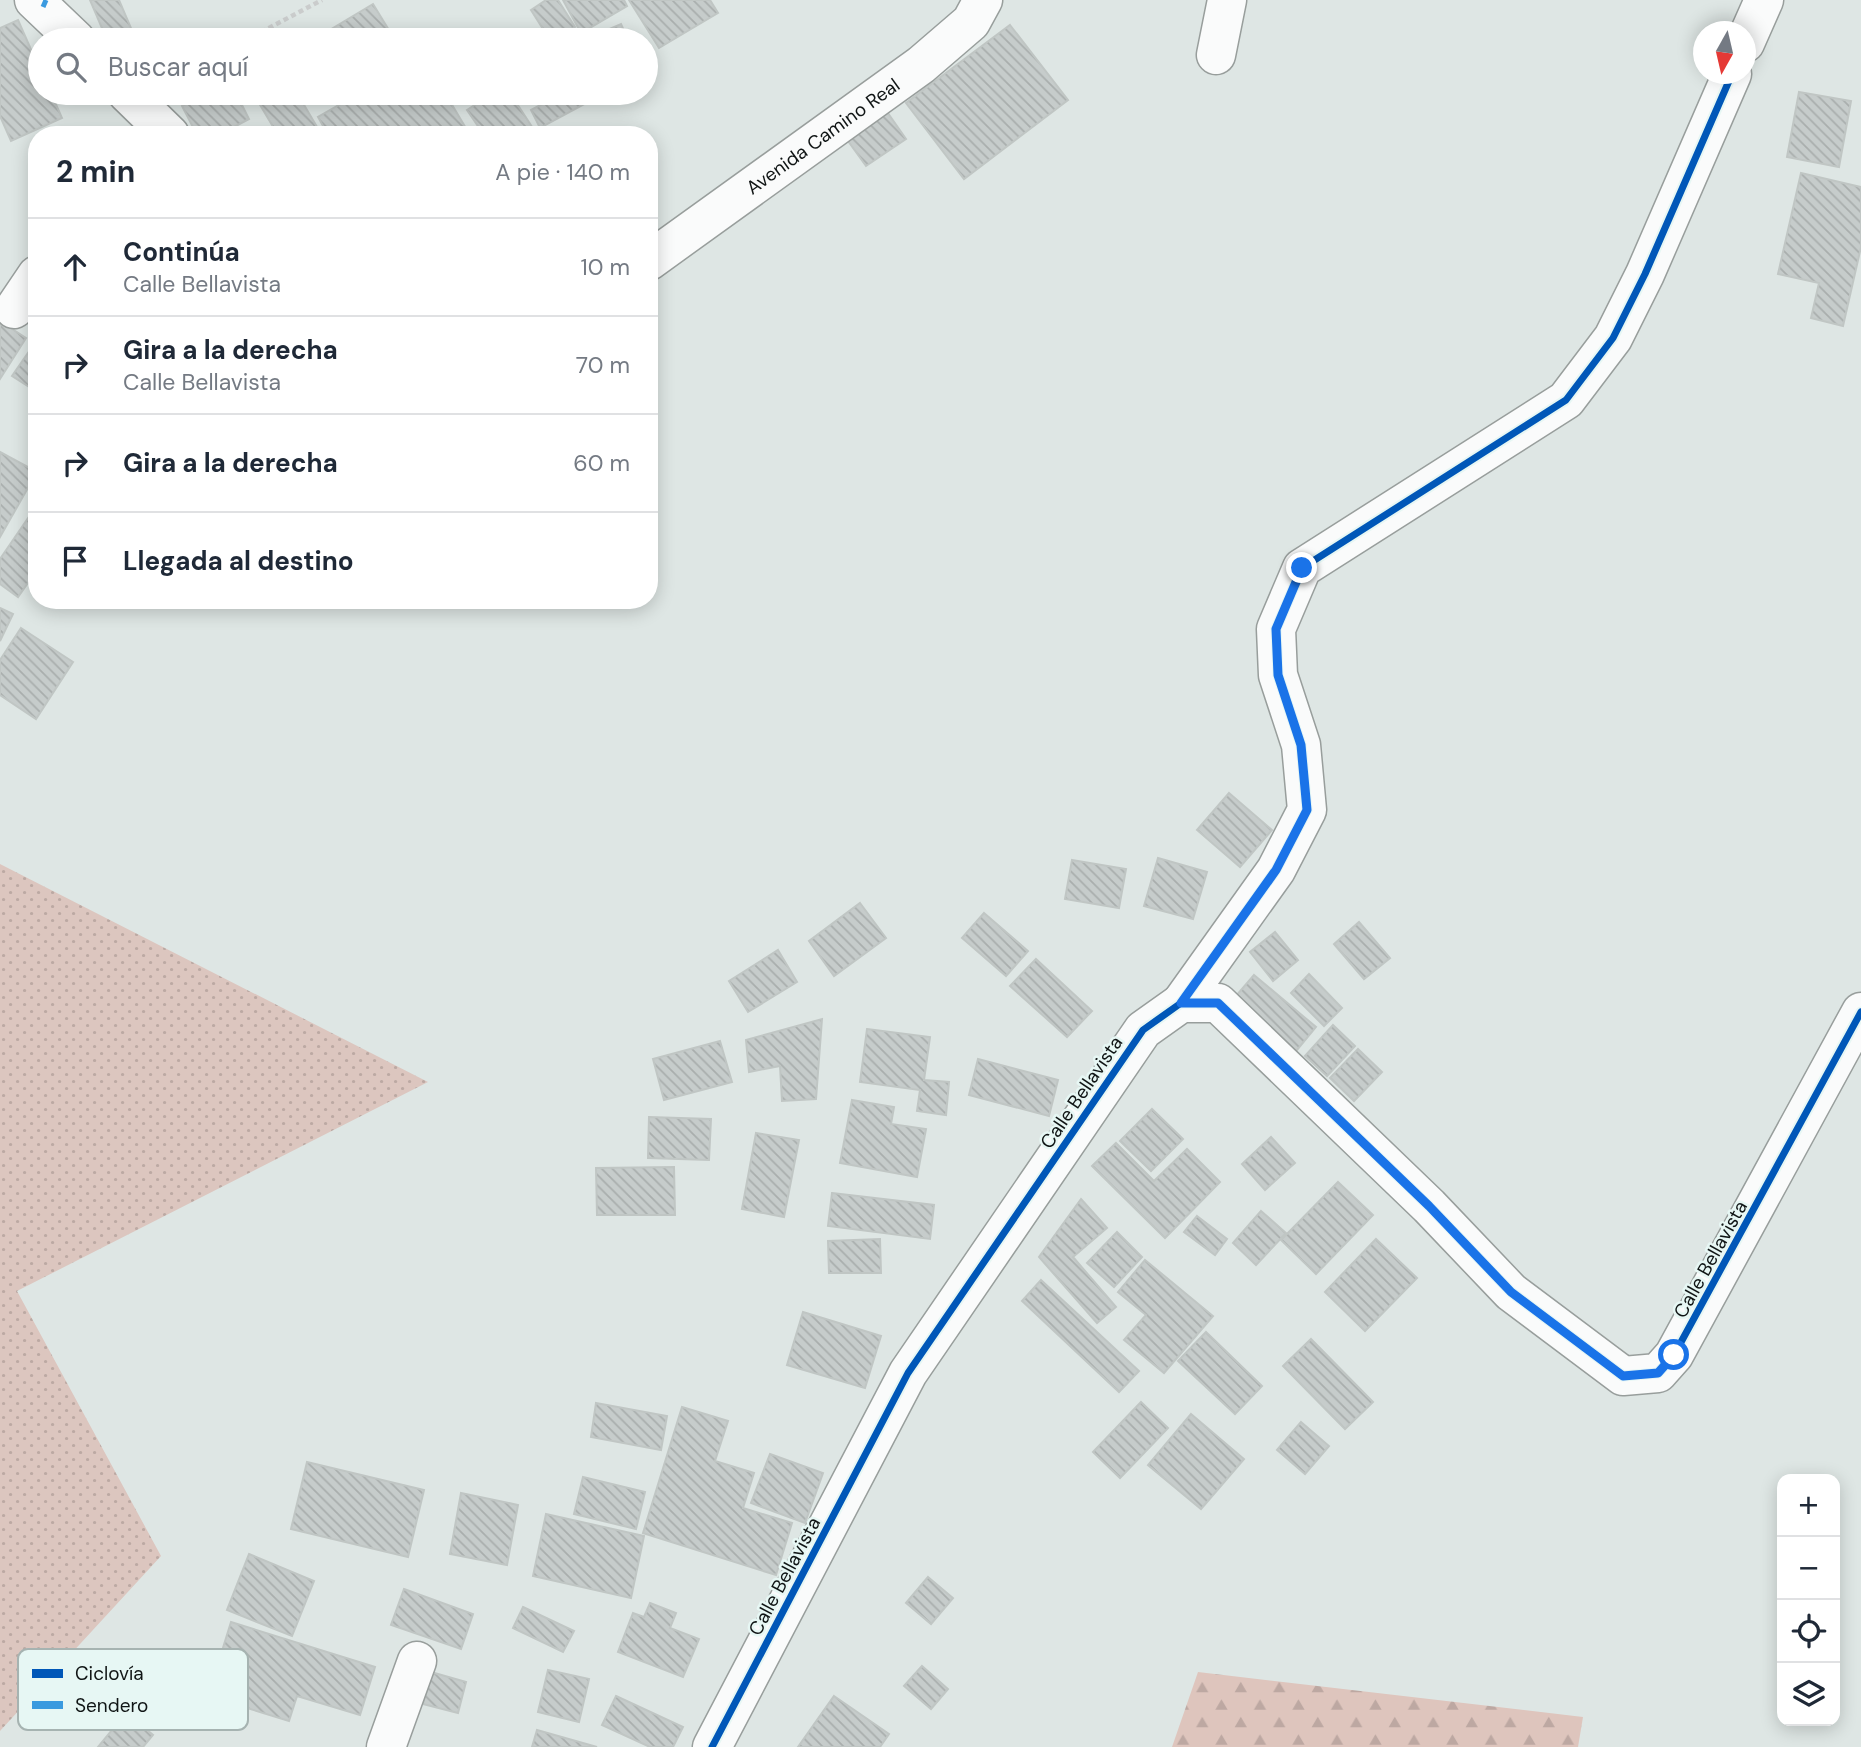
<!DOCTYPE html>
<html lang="es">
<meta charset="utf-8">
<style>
:root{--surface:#fff;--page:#f2f2f3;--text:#1f2937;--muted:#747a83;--line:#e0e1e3}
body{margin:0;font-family:"DM Sans",sans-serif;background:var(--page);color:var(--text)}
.controls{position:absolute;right:21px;bottom:21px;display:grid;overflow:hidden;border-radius:14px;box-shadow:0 4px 18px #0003}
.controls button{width:63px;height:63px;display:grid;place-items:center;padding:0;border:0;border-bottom:2px solid var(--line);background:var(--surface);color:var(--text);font:35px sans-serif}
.compass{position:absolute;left:1693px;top:21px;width:63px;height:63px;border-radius:50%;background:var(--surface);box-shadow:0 4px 18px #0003;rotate:188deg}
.stop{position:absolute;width:21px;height:21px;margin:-16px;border:5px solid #1a73e8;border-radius:50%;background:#fff}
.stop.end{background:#1a73e8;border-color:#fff;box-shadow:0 2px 7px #0008}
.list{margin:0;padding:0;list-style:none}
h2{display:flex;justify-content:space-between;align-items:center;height:91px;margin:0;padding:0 28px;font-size:30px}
h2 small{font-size:23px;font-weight:400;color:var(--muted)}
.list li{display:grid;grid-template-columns:46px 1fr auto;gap:21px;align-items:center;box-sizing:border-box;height:98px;padding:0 28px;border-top:2px solid var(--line)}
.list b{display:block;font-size:26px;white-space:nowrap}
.list p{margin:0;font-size:23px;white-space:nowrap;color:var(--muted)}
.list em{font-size:23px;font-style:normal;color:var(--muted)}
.icon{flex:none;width:38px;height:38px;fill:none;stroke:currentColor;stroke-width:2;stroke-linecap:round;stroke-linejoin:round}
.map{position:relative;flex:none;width:1861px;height:1747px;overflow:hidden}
.search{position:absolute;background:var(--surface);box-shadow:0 4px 18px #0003;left:28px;top:28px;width:630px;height:77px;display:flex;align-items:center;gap:18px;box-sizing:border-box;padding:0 24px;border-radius:38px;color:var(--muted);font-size:26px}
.panel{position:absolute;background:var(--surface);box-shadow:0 4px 18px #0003;left:28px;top:126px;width:630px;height:483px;border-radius:28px}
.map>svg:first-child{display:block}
</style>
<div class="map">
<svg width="1861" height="1747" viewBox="0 0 1861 1747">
<defs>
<pattern id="grass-dots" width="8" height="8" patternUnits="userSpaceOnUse" patternTransform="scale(1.75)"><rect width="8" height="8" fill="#dcc6bf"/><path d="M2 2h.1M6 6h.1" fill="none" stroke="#bca9a3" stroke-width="1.8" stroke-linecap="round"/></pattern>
<pattern id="forest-firs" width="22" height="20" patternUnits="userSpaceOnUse" patternTransform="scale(1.75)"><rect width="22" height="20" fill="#dec5bd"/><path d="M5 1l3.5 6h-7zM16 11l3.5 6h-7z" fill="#bda8a2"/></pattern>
<pattern id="building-back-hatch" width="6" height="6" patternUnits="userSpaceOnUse" patternTransform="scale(1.75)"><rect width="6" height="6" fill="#c6cccb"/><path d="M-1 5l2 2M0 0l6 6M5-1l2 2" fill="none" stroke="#a9aead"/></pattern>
</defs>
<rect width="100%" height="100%" fill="#dee6e4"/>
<polygon fill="url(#grass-dots)" points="0,864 428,1082 17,1291 161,1556 0,1731"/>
<polygon fill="url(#forest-firs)" points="1198,1672 1583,1717 1578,1747 1172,1747"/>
<g fill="url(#building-back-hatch)" stroke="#c0c6c4" stroke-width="2">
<polygon points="90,0 119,0 136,40 107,40"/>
<polygon points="546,0 558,0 575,27 554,40 550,40 531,10"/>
<polygon points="563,0 624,0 627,6 581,33"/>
<polygon points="629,0 710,0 718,13 659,48"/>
<polygon points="373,4 395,40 334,40 328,31"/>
<polygon points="18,20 40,70 40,93 51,93 62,118 11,141 0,116 0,28"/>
<polygon points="621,24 628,40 584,40"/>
<polygon points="1010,25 1068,100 964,179 906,103"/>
<polygon points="1799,92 1851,101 1839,167 1787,157"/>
<polygon points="206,93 236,93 249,119 219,135 197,135 182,106"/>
<polygon points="253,93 297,93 317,127 303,135 278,135"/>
<polygon points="360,93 445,93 470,135 328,135 318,117"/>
<polygon points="493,93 510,93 534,130 526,135 484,135 467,110"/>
<polygon points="549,93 583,93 588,102 540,128 531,110 552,99"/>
<polygon points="883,106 906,139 866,166 843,134"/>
<polygon points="1801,173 1861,187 1861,247 1843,326 1811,318 1819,283 1778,274"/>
<polygon points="0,321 26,338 0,379"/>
<polygon points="37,340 37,392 12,376"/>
<polygon points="0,452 37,472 0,537"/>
<polygon points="37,505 37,570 18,597 0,584 0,559"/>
<polygon points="0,608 13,614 0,641"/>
<polygon points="21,628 73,662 36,719 0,695 0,660"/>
<polygon points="1229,793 1272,830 1240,867 1197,830"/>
<polygon points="1158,858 1207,872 1193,919 1144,906"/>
<polygon points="1072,860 1126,869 1119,908 1065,899"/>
<polygon points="860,903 886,938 834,976 809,941"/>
<polygon points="984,913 1028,951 1006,976 962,938"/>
<polygon points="1359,922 1390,958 1364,979 1334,944"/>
<polygon points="1275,932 1298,960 1273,981 1250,952"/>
<polygon points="778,950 797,982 748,1012 729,981"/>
<polygon points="1036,959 1092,1011 1067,1037 1010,986"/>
<polygon points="1309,974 1342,1008 1324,1026 1291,993"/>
<polygon points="1254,975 1316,1027 1292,1056 1230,1003"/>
<polygon points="822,1019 816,1099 782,1101 780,1066 749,1072 746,1040"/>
<polygon points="1333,1025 1355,1046 1327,1076 1305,1056"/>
<polygon points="867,1029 930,1037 924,1080 949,1082 946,1115 917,1111 920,1090 860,1082"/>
<polygon points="720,1041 732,1082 664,1100 653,1059"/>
<polygon points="1358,1049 1382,1072 1354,1101 1330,1078"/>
<polygon points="978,1059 1058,1080 1049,1116 969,1095"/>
<polygon points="852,1100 894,1107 891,1124 926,1129 917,1177 840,1163"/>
<polygon points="1152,1109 1183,1139 1151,1171 1120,1141"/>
<polygon points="649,1117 711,1119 709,1160 648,1158"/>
<polygon points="756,1133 799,1140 784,1217 742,1209"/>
<polygon points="1271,1137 1295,1163 1265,1190 1242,1164"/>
<polygon points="1116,1143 1154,1181 1187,1149 1220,1182 1165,1238 1092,1166"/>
<polygon points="674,1167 675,1215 597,1215 596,1168"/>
<polygon points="1338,1182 1373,1215 1316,1274 1281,1240"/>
<polygon points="832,1193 934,1205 930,1239 828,1226"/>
<polygon points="1081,1199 1107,1228 1073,1257 1116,1307 1097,1323 1039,1257"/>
<polygon points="1261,1211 1286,1233 1256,1265 1233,1243"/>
<polygon points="1197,1216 1227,1239 1215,1255 1184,1232"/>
<polygon points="1117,1232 1142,1257 1114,1287 1087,1263"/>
<polygon points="880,1239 881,1273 829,1273 828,1241"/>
<polygon points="1376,1239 1417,1278 1365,1331 1325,1292"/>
<polygon points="1145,1260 1213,1316 1164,1373 1124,1340 1146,1315 1118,1292"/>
<polygon points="1041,1280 1139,1371 1119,1392 1022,1301"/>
<polygon points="803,1312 881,1336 865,1388 787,1365"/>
<polygon points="1206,1332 1262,1386 1235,1414 1178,1361"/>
<polygon points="1311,1339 1373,1402 1345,1429 1283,1366"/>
<polygon points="1141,1402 1168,1428 1120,1478 1093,1452"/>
<polygon points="596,1403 667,1416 661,1450 591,1437"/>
<polygon points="682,1407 728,1421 715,1461 754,1473 743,1508 792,1523 776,1575 643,1533"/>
<polygon points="1191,1414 1244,1459 1201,1509 1148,1465"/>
<polygon points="1301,1422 1329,1446 1305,1474 1277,1450"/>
<polygon points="770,1454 823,1473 805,1523 751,1503"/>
<polygon points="307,1462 424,1490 408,1557 291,1529"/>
<polygon points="583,1477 645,1492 636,1529 574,1514"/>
<polygon points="461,1493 518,1505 507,1565 450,1554"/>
<polygon points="546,1514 644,1536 631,1598 533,1576"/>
<polygon points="249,1554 314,1581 292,1636 227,1610"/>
<polygon points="928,1577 953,1598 931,1624 906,1603"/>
<polygon points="404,1589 473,1614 461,1649 391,1625"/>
<polygon points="650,1603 676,1613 670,1628 699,1639 683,1677 618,1652 633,1613 644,1617"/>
<polygon points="523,1607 574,1631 563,1652 513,1628"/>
<polygon points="231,1622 375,1667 360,1715 297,1696 289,1721 208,1696"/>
<polygon points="922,1666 948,1689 931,1709 904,1686"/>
<polygon points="548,1670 589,1679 579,1722 538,1712"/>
<polygon points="431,1672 466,1682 458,1713 423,1704"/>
<polygon points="616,1696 683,1727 673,1747 650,1747 602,1725"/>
<polygon points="834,1696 889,1734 880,1747 798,1747"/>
<polygon points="126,1713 153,1735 143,1747 98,1747"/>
<polygon points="537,1730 597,1747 532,1747"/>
</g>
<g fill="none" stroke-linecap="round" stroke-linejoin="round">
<g stroke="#989e9c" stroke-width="41">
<g id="minor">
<polyline points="34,0 76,40"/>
<polyline points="1745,43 1764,0"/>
<polyline points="1216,55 1227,0"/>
<polyline points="127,93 170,135"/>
<path id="s1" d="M649 261 921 65 971 22 983 0"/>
<polyline points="14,309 37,275"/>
<polyline points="1181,1003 1276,870 1307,810 1301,745 1278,675 1276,629 1302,568 1566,400 1613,338 1645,274 1732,74"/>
<polyline points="386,1747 417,1661"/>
<polyline points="712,1747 908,1373 1143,1030 1181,1003 1218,1003 1429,1206 1511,1292 1623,1376 1658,1373 1674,1355 1861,1012"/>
</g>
</g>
<polyline stroke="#cacccc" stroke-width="4.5" stroke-dasharray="5 3.5" stroke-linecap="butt" points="246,40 322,0"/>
<use href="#minor" stroke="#fafbfb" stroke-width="38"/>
<polyline stroke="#3a9adf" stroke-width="5" stroke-dasharray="10 5" stroke-linecap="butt" points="43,7 46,0"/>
<g stroke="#e7f7f4" stroke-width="11">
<g id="cycleway">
<polyline points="1181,1003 1276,870 1307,810 1301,745 1278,675 1276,629 1302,568 1566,400 1613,338 1645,274 1732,74"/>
<polyline points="712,1747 908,1373 1143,1030 1181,1003 1218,1003 1429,1206 1511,1292 1623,1376 1658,1373 1674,1355 1861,1012"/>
</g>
</g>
<use href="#cycleway" stroke="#0057b8" stroke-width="7"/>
</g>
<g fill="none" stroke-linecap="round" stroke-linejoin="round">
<polyline stroke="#1a73e8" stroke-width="9" points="1302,568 1276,629 1278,675 1301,745 1307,810 1276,870 1181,1003 1218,1003 1429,1206 1511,1292 1623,1376 1658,1373 1674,1355"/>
</g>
<g text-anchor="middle" stroke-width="5" stroke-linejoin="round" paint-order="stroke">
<g font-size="19" fill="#101515" stroke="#e7f7f4">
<text dy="7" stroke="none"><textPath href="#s1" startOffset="214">Avenida Camino Real</textPath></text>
<text transform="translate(1081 1092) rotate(-56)" y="7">Calle Bellavista</text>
<text transform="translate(1710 1259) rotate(-61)" y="7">Calle Bellavista</text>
<text transform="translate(784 1576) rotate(-62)" y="7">Calle Bellavista</text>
</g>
</g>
<rect x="18" y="1649" width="230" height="81" rx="10" fill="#e7f7f4" stroke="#a6b3b1" stroke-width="2"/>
<rect x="32" y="1669" width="31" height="9" fill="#0057b8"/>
<rect x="32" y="1701" width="31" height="8" fill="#3a9adf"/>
<g font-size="19" fill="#101515">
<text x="75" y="1680">Ciclovía</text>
<text x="75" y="1712">Sendero</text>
</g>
</svg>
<div class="controls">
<button>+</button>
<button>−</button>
<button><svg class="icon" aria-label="locate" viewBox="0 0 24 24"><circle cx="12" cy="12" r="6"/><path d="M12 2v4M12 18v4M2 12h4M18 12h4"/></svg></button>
<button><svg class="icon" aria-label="layers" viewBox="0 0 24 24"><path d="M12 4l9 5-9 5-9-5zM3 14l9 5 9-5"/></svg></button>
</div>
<svg class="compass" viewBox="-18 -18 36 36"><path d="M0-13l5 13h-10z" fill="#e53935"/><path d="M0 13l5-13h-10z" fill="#747a83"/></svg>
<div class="stop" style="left:1674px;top:1355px"></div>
<div class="stop end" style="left:1302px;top:568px"></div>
<div class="search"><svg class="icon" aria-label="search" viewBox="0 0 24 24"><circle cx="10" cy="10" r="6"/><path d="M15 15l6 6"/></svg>Buscar aquí</div>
<section class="panel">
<h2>2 min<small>A pie · 140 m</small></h2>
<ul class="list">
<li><svg class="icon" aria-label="ahead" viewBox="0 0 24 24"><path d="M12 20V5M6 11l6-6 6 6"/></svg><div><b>Continúa</b><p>Calle Bellavista</p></div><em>10 m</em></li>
<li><svg class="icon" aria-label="right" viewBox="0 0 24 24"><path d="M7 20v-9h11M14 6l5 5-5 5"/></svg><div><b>Gira a la derecha</b><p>Calle Bellavista</p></div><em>70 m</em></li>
<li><svg class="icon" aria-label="right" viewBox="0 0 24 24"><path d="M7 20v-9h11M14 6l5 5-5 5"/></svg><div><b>Gira a la derecha</b></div><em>60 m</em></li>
<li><svg class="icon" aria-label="arrive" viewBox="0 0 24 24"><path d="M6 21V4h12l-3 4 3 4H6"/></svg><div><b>Llegada al destino</b></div></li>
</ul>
</section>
</div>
